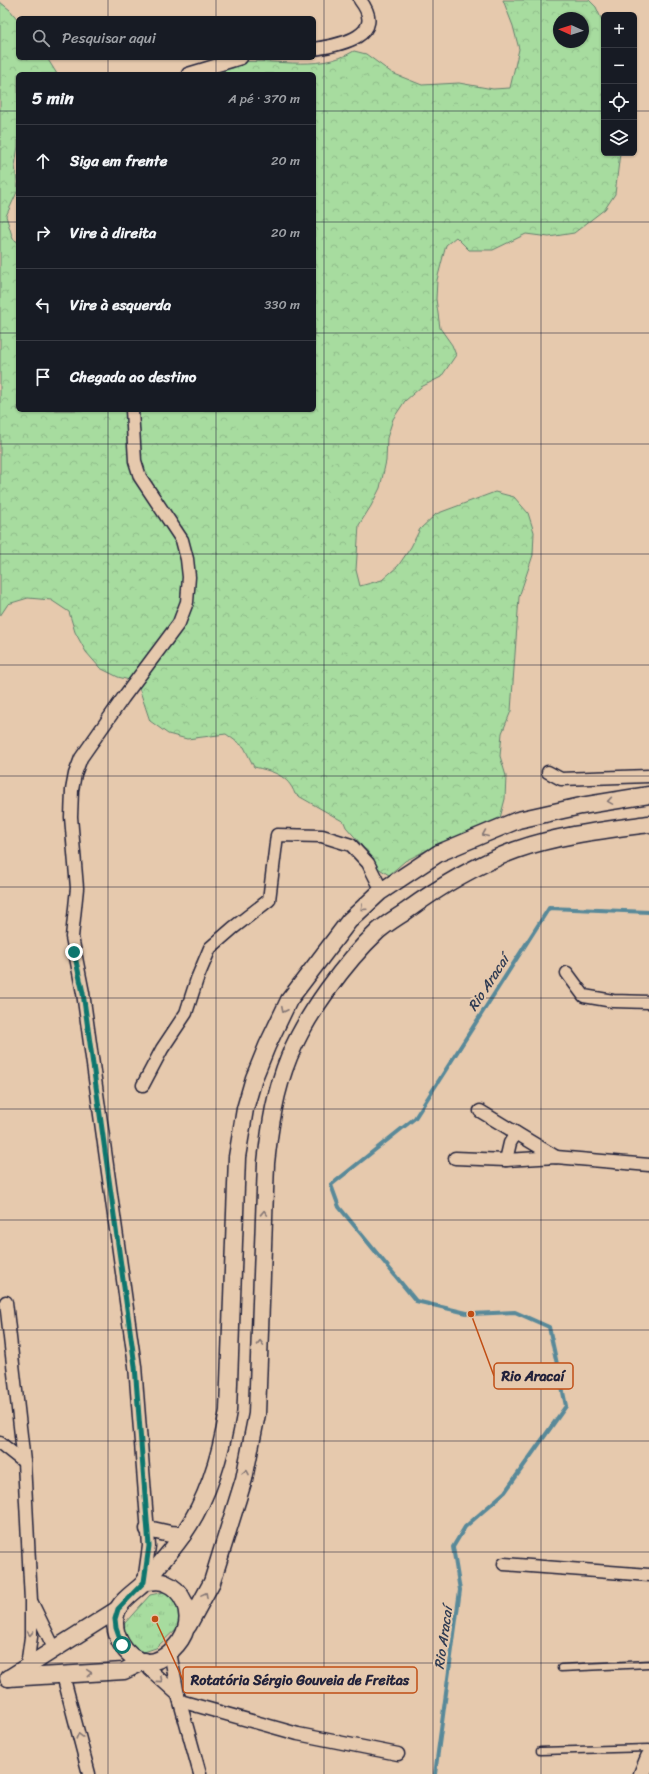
<!DOCTYPE html>
<html lang="pt">
<meta charset="utf-8">
<style>
:root{--surface:#171b24;--page:#20242c;--text:#f1f3f6;--muted:#9ea1a6;--line:#363941}
body{margin:0;font-family:Sriracha,sans-serif;background:var(--page);color:var(--text)}
.controls{position:absolute;right:12px;top:12px;display:grid;overflow:hidden;border-radius:6px;box-shadow:0 1px 3px #0004}
.controls button{width:36px;height:36px;display:grid;place-items:center;padding:0;border:0;border-bottom:1px solid var(--line);background:var(--surface);color:var(--text);font:20px sans-serif}
.compass{position:absolute;left:553px;top:12px;width:36px;height:36px;border-radius:50%;background:var(--surface);box-shadow:0 1px 3px #0004;rotate:273deg}
.stop{position:absolute;width:12px;height:12px;margin:-9px;border:3px solid #0f766e;border-radius:50%;background:#fff}
.stop.end{background:#0f766e;border-color:#fff;box-shadow:0 1px 4px #0008}
.list{margin:0;padding:0;list-style:none}
h2{display:flex;justify-content:space-between;align-items:center;height:52px;margin:0;padding:0 16px;font-size:17px}
h2 small{font-size:13px;font-weight:400;color:var(--muted)}
.list li{display:grid;grid-template-columns:26px 1fr auto;gap:12px;align-items:center;box-sizing:border-box;height:72px;padding:0 16px;border-top:1px solid var(--line)}
.list b{display:block;font-size:15px;white-space:nowrap}
.list em{font-size:13px;font-style:normal;color:var(--muted)}
.icon{flex:none;width:22px;height:22px;fill:none;stroke:currentColor;stroke-width:2;stroke-linecap:round;stroke-linejoin:round}
.map{position:relative;flex:none;width:649px;height:1774px;overflow:hidden}
.search{position:absolute;background:var(--surface);box-shadow:0 1px 3px #0004;left:16px;top:16px;width:300px;height:44px;display:flex;align-items:center;gap:10px;box-sizing:border-box;padding:0 14px;border-radius:6px;color:var(--muted);font-size:15px}
.panel{position:absolute;background:var(--surface);box-shadow:0 1px 3px #0004;left:16px;top:72px;width:300px;height:340px;border-radius:6px}
.map>svg:first-child{display:block}
</style>
<div class="map">
<svg width="649" height="1774" viewBox="0 0 649 1774">
<defs>
<pattern id="grass-tufts" width="24" height="20" patternUnits="userSpaceOnUse"><rect width="24" height="20" fill="#a7dc9f"/><path d="M3 7l-1-3M5 7V3M7 7l1-3M15 17l-1-3M17 17v-4M19 17l1-3" fill="none" stroke="#8fbc8a"/></pattern>
<pattern id="forest-crowns" width="20" height="18" patternUnits="userSpaceOnUse"><rect width="20" height="18" fill="#a7dc9f"/><path d="M2 6a3 3 0 1 1 6 0M12 15a3 3 0 1 1 6 0" fill="none" stroke="#8fbc8a"/></pattern>
</defs>
<rect width="100%" height="100%" fill="#e6c9ad"/>
<filter id="ink" filterUnits="userSpaceOnUse"><feTurbulence type="fractalNoise" baseFrequency=".025" numOctaves="2"/><feDisplacementMap in="SourceGraphic" scale="8" xChannelSelector="R" yChannelSelector="G"/><feConvolveMatrix kernelMatrix="1 2 1 2 8 2 1 2 1" color-interpolation-filters="sRGB"/></filter>
<g filter="url(#ink)">
<polygon fill="url(#grass-tufts)" stroke="#647f6d" points="164,1592 175,1597 182,1604 180,1625 156,1648 144,1652 132,1647 125,1636 124,1624 150,1595"/>
<path fill="url(#forest-crowns)" stroke="#647f6d" fill-rule="evenodd" d="M503 0H589L596 7 604 25V153H620L615 194 605 209 574 233 549 237 526 234 493 250H469L456 237 446 245 437 280 436 299 440 328 452 345 456 355 441 377 421 387 405 401 393 419 387 438 386 461 380 488 371 506 359 525 356 570 360 586 382 580 398 566 411 547 420 529 436 514 495 492 514 497 528 513 534 532 533 555 519 597 511 711 502 733 500 756 506 776 505 799 500 818 484 832 444 848 425 851 405 861 389 875 370 863 360 843 346 827 344 822 295 794C288 775 272 771 254 767L244 747 226 734 187 739 168 734 150 721 137 682 118 677 100 668 86 652 75 632 69 612 51 600 28 598 8 604 0 616V2L10 10 18 20V58H47L57 74H18V146L15 166 18 190 6 216 13 239 18 242V410H314V74H206C213 71 221 64 228 63 270 56 316 74 354 51L366 54 392 73 422 85 459 83 493 89 510 88 519 49 513 26ZM559 18H583V42H559Z"/>
<g fill="none" stroke-linecap="round" stroke-linejoin="round">
<polyline stroke="#598999" stroke-width="4" points="435,1774 460,1590 453,1547 465,1527 505,1492 566,1406 549,1327 515,1312 471,1314 416,1301 339,1207 331,1185 415,1118 549,908 649,912"/>
<g stroke="#22223b" stroke-width="9">
<g id="lane">
<polyline points="561,1668 649,1664"/>
<polyline points="540,1751 649,1748"/>
</g>
</g>
<g stroke="#22223b" stroke-width="15">
<g id="street">
<path d="M314 49C340 45 388 36 360 0"/>
<polyline points="188,74 241,58"/>
<polyline points="132,410 135,461 140,477 182,540 187,559 189,577 187,602 179,623 123,698 81,758 75,774 72,790 71,817 77,888 72,937 83,993 135,1366 149,1546 144,1582"/>
<polyline points="548,772 561,779 649,776"/>
<polyline points="567,973 584,996 613,1001 649,1002"/>
<polyline points="143,1085 162,1049 186,1013 197,979 210,948 233,928 269,900 277,835 322,836 351,845 368,863 382,891"/>
<polyline points="480,1111 556,1157"/>
<polyline points="455,1158 506,1160 556,1157 649,1165"/>
<polyline points="506,1160 510,1143 516,1133"/>
<polyline points="6,1302 24,1462 31,1601 31,1637 27,1666"/>
<polyline points="0,1443 24,1462"/>
<polyline points="504,1564 649,1575"/>
<polyline points="32,1603 54,1648"/>
<polyline points="170,1652 178,1695 200,1774"/>
<polyline points="147,1662 150,1670 178,1695"/>
<polyline points="63,1675 89,1774"/>
<polyline points="180,1701 298,1734 398,1754"/>
</g>
</g>
<g stroke="#22223b" stroke-width="19">
<g id="secondary">
<polyline points="148,1529 170,1534 183,1535"/>
<path d="M144 1582C150 1582 160 1580 165 1583 183 1590 191 1611 186 1628 182 1643 163 1663 147 1662 124 1660 110 1631 117 1611 121 1600 136 1591 144 1583 148 1578 152 1573 156 1569 165 1557 176 1546 184 1533 209 1497 221 1454 228 1411L237 1157 245 1109 254 1078 267 1046 289 1000 349 921 380 892 439 853 518 820 581 806 649 795"/>
<path d="M188 1626 212 1582 244 1479 257 1414 266 1163C270 1126 275 1091 289 1057 306 1015 345 962 378 931 386 924 396 918 405 912 439 887 475 865 516 850 559 835 604 830 649 824"/>
<polyline points="8,1678 124,1671 145,1661"/>
<polyline points="9,1678 118,1609"/>
<polyline points="642,1774 649,1757"/>
</g>
</g>
<use href="#lane" stroke="#e6c9ad" stroke-width="6"/>
<use href="#street" stroke="#e6c9ad" stroke-width="12"/>
<use href="#secondary" stroke="#e6c9ad" stroke-width="16"/>
</g>
<defs><path id="oneway-chevron" d="M-2-3.5L2.5 0L-2 3.5" fill="none" stroke-width="1.6" stroke-linecap="round" stroke-linejoin="round"/></defs>
<g stroke="#847674">
<use href="#oneway-chevron" transform="translate(610 801) rotate(171)"/>
<use href="#oneway-chevron" transform="translate(485 834) rotate(157)"/>
<use href="#oneway-chevron" transform="translate(363 908) rotate(138)"/>
<use href="#oneway-chevron" transform="translate(284 1010) rotate(116)"/>
<use href="#oneway-chevron" transform="translate(264 1213) rotate(-88)"/>
<use href="#oneway-chevron" transform="translate(260 1343) rotate(-88)"/>
<use href="#oneway-chevron" transform="translate(246 1472) rotate(-79)"/>
<use href="#oneway-chevron" transform="translate(205 1595) rotate(-62)"/>
<use href="#oneway-chevron" transform="translate(30 1633) rotate(92)"/>
<use href="#oneway-chevron" transform="translate(89 1673) rotate(-5)"/>
<use href="#oneway-chevron" transform="translate(160 1680) rotate(41)"/>
<use href="#oneway-chevron" transform="translate(79 1736) rotate(-105)"/>
</g>
</g>
<g fill="none" stroke-linecap="round" stroke-linejoin="round" filter="url(#ink)">
<polyline stroke="#0f766e" stroke-width="5" points="74,952 83,993 135,1366 149,1546 144,1582 118,1609 115,1619 116,1628 122,1645"/>
</g>
<path fill="none" stroke="#22223b" stroke-width="1" stroke-opacity="0.55" d="M108 0V18M216 0V18M324 0V1774M433 0V1774M541 0V1774M108 58V74M216 58V74M0 111H18M314 111H604M634 111H649M0 222H18M314 222H649M0 333H18M314 333H649M108 410V1774M216 410V1774M0 444H649M0 554H649M0 665H649M0 776H649M0 887H649M0 998H649M0 1109H649M0 1220H649M0 1330H649M0 1441H649M0 1552H649M0 1663H649"/>
<g text-anchor="middle" stroke-width="4" stroke-linejoin="round" paint-order="stroke">
<g font-size="14" font-style="italic" fill="#303c53" stroke="#e6c9ad">
<text transform="translate(488 983) rotate(-57)" y="5">Rio Aracaí</text>
<text transform="translate(443 1638) rotate(-82)" y="5">Rio Aracaí</text>
</g>
</g>
<path fill="none" stroke="#c04e15" stroke-width="1.5" d="M471 1314L494 1376M155 1619L183 1680"/>
<g fill="#c04e15" stroke="#e6c9ad" stroke-width="1.5">
<circle cx="471" cy="1314" r="4"/>
<circle cx="155" cy="1619" r="4"/>
</g>
<g fill="#e6c9ad" stroke="#c04e15" stroke-width="1.5">
<rect x="494" y="1363" width="79" height="26" rx="4"/>
<rect x="183" y="1667" width="234" height="26" rx="4"/>
</g>
<g font-size="14" text-anchor="middle" font-weight="bold" fill="#22223b">
<text x="533" y="1381">Rio Aracaí</text>
<text x="300" y="1685">Rotatória Sérgio Gouveia de Freitas</text>
</g>
</svg>
<div class="controls">
<button>+</button>
<button>−</button>
<button><svg class="icon" aria-label="locate" viewBox="0 0 24 24"><circle cx="12" cy="12" r="6"/><path d="M12 2v4M12 18v4M2 12h4M18 12h4"/></svg></button>
<button><svg class="icon" aria-label="layers" viewBox="0 0 24 24"><path d="M12 4l9 5-9 5-9-5zM3 14l9 5 9-5"/></svg></button>
</div>
<svg class="compass" viewBox="-18 -18 36 36"><path d="M0-13l5 13h-10z" fill="#e53935"/><path d="M0 13l5-13h-10z" fill="#9ea1a6"/></svg>
<div class="stop" style="left:122px;top:1645px"></div>
<div class="stop end" style="left:74px;top:952px"></div>
<div class="search"><svg class="icon" aria-label="search" viewBox="0 0 24 24"><circle cx="10" cy="10" r="6"/><path d="M15 15l6 6"/></svg>Pesquisar aqui</div>
<section class="panel">
<h2>5 min<small>A pé · 370 m</small></h2>
<ul class="list">
<li><svg class="icon" aria-label="ahead" viewBox="0 0 24 24"><path d="M12 20V5M6 11l6-6 6 6"/></svg><div><b>Siga em frente</b></div><em>20 m</em></li>
<li><svg class="icon" aria-label="right" viewBox="0 0 24 24"><path d="M7 20v-9h11M14 6l5 5-5 5"/></svg><div><b>Vire à direita</b></div><em>20 m</em></li>
<li><svg class="icon" aria-label="left" viewBox="0 0 24 24"><path d="M17 20v-9H6M10 6l-5 5 5 5"/></svg><div><b>Vire à esquerda</b></div><em>330 m</em></li>
<li><svg class="icon" aria-label="arrive" viewBox="0 0 24 24"><path d="M6 21V4h12l-3 4 3 4H6"/></svg><div><b>Chegada ao destino</b></div></li>
</ul>
</section>
</div>
